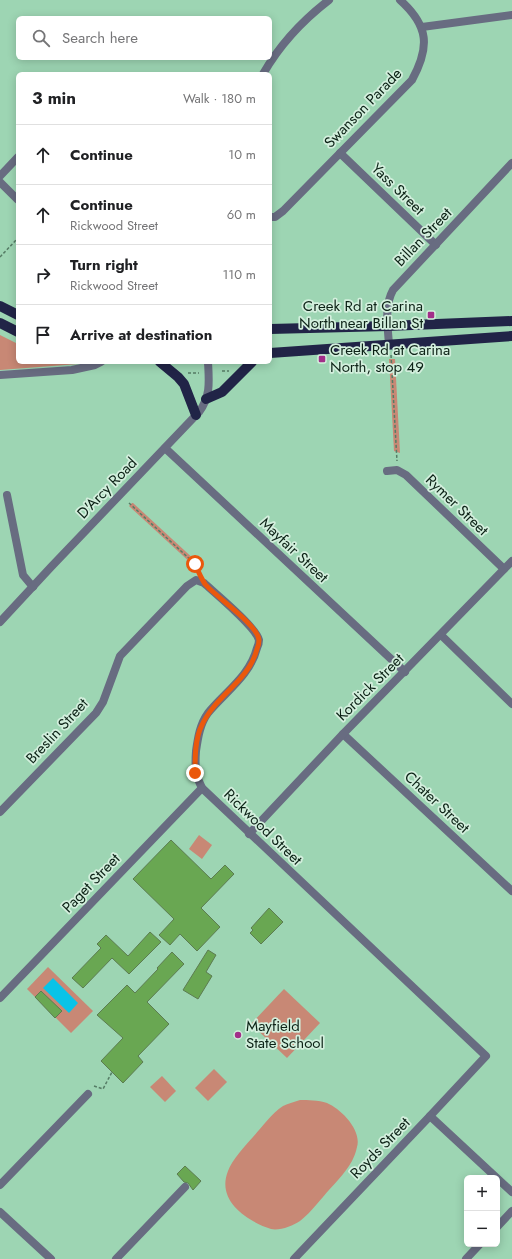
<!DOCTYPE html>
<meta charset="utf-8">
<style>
:root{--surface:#fff;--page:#f6f6f6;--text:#202124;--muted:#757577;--line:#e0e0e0}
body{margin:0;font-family:Jost,sans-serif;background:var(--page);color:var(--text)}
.controls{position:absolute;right:12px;bottom:12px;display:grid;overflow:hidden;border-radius:6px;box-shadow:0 2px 10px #0003}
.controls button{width:36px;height:36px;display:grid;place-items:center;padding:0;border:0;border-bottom:1px solid var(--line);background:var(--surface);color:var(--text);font:20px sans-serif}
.stop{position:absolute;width:12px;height:12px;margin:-9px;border:3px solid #ea580c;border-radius:50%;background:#fff}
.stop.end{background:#ea580c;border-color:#fff;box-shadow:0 1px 4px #0008}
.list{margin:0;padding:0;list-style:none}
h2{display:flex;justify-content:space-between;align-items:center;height:52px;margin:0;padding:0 16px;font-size:17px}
h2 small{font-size:13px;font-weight:400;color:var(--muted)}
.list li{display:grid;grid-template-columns:26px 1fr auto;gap:12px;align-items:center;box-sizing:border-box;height:60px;padding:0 16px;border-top:1px solid var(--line)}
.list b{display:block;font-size:15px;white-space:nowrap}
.list p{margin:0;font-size:13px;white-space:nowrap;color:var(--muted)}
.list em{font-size:13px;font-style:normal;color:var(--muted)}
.icon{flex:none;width:22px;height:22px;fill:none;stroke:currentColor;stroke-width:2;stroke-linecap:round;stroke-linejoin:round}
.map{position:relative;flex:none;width:512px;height:1259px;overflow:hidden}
.search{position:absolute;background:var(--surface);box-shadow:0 2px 10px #0003;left:16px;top:16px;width:256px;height:44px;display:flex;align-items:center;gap:10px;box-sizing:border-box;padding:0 14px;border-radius:6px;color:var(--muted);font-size:15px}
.panel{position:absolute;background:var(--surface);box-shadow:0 2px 10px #0003;left:16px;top:72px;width:256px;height:292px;border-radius:6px}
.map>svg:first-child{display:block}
</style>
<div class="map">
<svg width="512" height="1259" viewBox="0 0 512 1259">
<rect width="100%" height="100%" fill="#9dd5b3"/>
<g fill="#c88875">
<polygon points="0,335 18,344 18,362 76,362 78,364 0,370"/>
<polygon points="389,359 395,359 400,453 394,451"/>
<polygon points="132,503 133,503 197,562 193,565 129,506"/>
<polygon points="199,835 212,845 202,859 189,849"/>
<polygon points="48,967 93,1011 71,1033 27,989"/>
<polygon points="284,989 320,1023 287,1058 251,1024"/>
<polygon points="214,1069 227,1082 208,1101 195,1088"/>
<polygon points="162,1076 176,1091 165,1102 150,1087"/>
<path d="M300 1100C308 1100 318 1100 327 1103 341 1109 362 1130 357 1147 356 1152 354 1157 352 1161 345 1174 332 1186 323 1197 316 1205 308 1215 300 1221 293 1226 279 1231 271 1229 247 1221 216 1201 228 1171 232 1160 245 1146 253 1137 262 1127 271 1114 283 1106 287 1104 294 1102 300 1100Z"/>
</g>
<polygon fill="#0ac3e7" points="53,978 78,1003 69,1013 43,988"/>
<g fill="#69a752" stroke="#5c7c51">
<polygon points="171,840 211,879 225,865 234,874 201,908 220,927 197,951 180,934 170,945 159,935 174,919 133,879"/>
<polygon points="269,908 283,922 261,944 250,933 253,930 251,928"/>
<polygon points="150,932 161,942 129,974 112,958 83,988 72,978 101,948 97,944 106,935 128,956"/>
<polygon points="208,950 216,955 206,972 212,976 198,999 183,990"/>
<polygon points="172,952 184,964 147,1002 169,1024 138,1056 143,1062 123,1083 101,1061 123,1038 97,1015 127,985 135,993 158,969 157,968"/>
<polygon points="41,991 62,1011 55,1018 35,997"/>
<polygon points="185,1166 201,1181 193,1190 188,1183 184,1182 177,1174"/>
</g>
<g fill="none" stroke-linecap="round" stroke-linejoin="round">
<g stroke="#557c65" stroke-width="1.5" stroke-dasharray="3 2" stroke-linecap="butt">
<polyline points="0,257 18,238"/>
<polyline points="391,355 397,461"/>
<polyline points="222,371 229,371"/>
<polyline points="188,373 199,373"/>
<polyline points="129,503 195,564 199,571"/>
<polyline points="94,1086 103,1089 112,1072"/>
</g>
<g stroke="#686c81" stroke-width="8">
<polyline points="422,27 512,15"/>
<path d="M263 74C279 46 303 20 329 0"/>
<polyline points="340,153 436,245"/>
<polyline points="0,176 18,157"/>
<polyline points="0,182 18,200"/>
<path d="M270 217H275L283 211 412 80C430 47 429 26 400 0"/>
<path d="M389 345C388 328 384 306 393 290L512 163"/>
<polyline points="0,375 72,370 95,365 101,362"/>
<polyline points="165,448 405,672"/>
<polyline points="387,471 397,470 406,475 504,569"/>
<polyline points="7,495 23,575 33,587"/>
<path d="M0 622 51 567 199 412C211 396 209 381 208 362"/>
<polyline points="441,635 512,704"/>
<polyline points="343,734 512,891"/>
<path d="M0 812 96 713 103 702 120 656 187 586 196 580 204 583C216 594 256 627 259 640 259 642 258 646 257 648 250 676 225 692 208 713 200 724 198 737 196 751 195 765 195 775 202 788L486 1056 430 1116 294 1259"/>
<polyline points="249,834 343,734 512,561"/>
<polyline points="0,998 202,788"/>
<polyline points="430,1116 512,1192"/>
<polyline points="0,1185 88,1094"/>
<polyline points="0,1212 51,1259"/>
<polyline points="497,1227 512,1211"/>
<polyline points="116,1259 185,1187"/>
<polyline points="466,1259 480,1244"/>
</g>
<g stroke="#212447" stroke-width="10">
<polyline points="0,306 18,315"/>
<polyline points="0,323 18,332"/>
<polyline points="270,329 388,326 512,321"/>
<polyline points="270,353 512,336"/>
<polyline points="160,362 178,377 184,384 196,415"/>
<polyline points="206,399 222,392 252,362"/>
</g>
</g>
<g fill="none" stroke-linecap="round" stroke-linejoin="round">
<path stroke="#ea580c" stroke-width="5" d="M195 773C195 758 195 738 202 725 215 696 249 681 257 649 258 647 259 643 259 640 258 625 216 597 205 584 201 578 198 571 195 564"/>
</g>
<g fill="#a22e89" stroke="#d3efdd" stroke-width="1.5">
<rect x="427" y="311" width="8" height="8" rx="2"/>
<rect x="318" y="355" width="8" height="8" rx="2"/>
<circle cx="238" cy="1035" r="4"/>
</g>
<g text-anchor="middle" stroke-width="3.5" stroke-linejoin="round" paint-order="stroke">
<g font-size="15" fill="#0c2216" stroke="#d3efdd">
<text transform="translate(363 108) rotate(-46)" y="5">Swanson Parade</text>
<text transform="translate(398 189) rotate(44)" y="5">Yass Street</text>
<text transform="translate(423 237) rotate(-46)" y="5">Billan Street</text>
<text transform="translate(107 488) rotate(-46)" y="5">D'Arcy Road</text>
<text transform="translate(457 505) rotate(44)" y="5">Rymer Street</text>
<text transform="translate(294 550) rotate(43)" y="5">Mayfair Street</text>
<text transform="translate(370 687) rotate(-45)" y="5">Kordick Street</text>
<text transform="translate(57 731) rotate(-47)" y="5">Breslin Street</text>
<text transform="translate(437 802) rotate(43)" y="5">Chater Street</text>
<text transform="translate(263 827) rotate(44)" y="5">Rickwood Street</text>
<text transform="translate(91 883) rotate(-46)" y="5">Paget Street</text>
<text transform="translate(380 1148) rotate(-46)" y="5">Royds Street</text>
</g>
<g font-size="15" fill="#0c2216" stroke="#d3efdd" text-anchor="start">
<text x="423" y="311" text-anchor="end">Creek Rd at Carina<tspan x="423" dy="17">North near Billan St</tspan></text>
<text x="330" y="355">Creek Rd at Carina<tspan x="330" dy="17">North, stop 49</tspan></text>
<text x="246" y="1031">Mayfield<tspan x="246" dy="17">State School</tspan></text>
</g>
</g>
</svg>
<div class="controls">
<button>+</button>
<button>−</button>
</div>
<div class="stop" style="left:195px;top:564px"></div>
<div class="stop end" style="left:195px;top:773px"></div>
<div class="search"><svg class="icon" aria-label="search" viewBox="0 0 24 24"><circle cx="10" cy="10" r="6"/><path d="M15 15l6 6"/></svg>Search here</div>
<section class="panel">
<h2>3 min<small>Walk · 180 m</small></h2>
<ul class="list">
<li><svg class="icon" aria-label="ahead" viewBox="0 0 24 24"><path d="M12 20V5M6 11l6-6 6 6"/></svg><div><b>Continue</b></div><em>10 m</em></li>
<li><svg class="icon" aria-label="ahead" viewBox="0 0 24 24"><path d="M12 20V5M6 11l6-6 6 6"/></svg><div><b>Continue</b><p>Rickwood Street</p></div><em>60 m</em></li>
<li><svg class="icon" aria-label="right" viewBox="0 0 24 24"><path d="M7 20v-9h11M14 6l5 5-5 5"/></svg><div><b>Turn right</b><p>Rickwood Street</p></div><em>110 m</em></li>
<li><svg class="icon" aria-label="arrive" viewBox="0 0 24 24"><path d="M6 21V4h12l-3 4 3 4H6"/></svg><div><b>Arrive at destination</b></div></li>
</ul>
</section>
</div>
